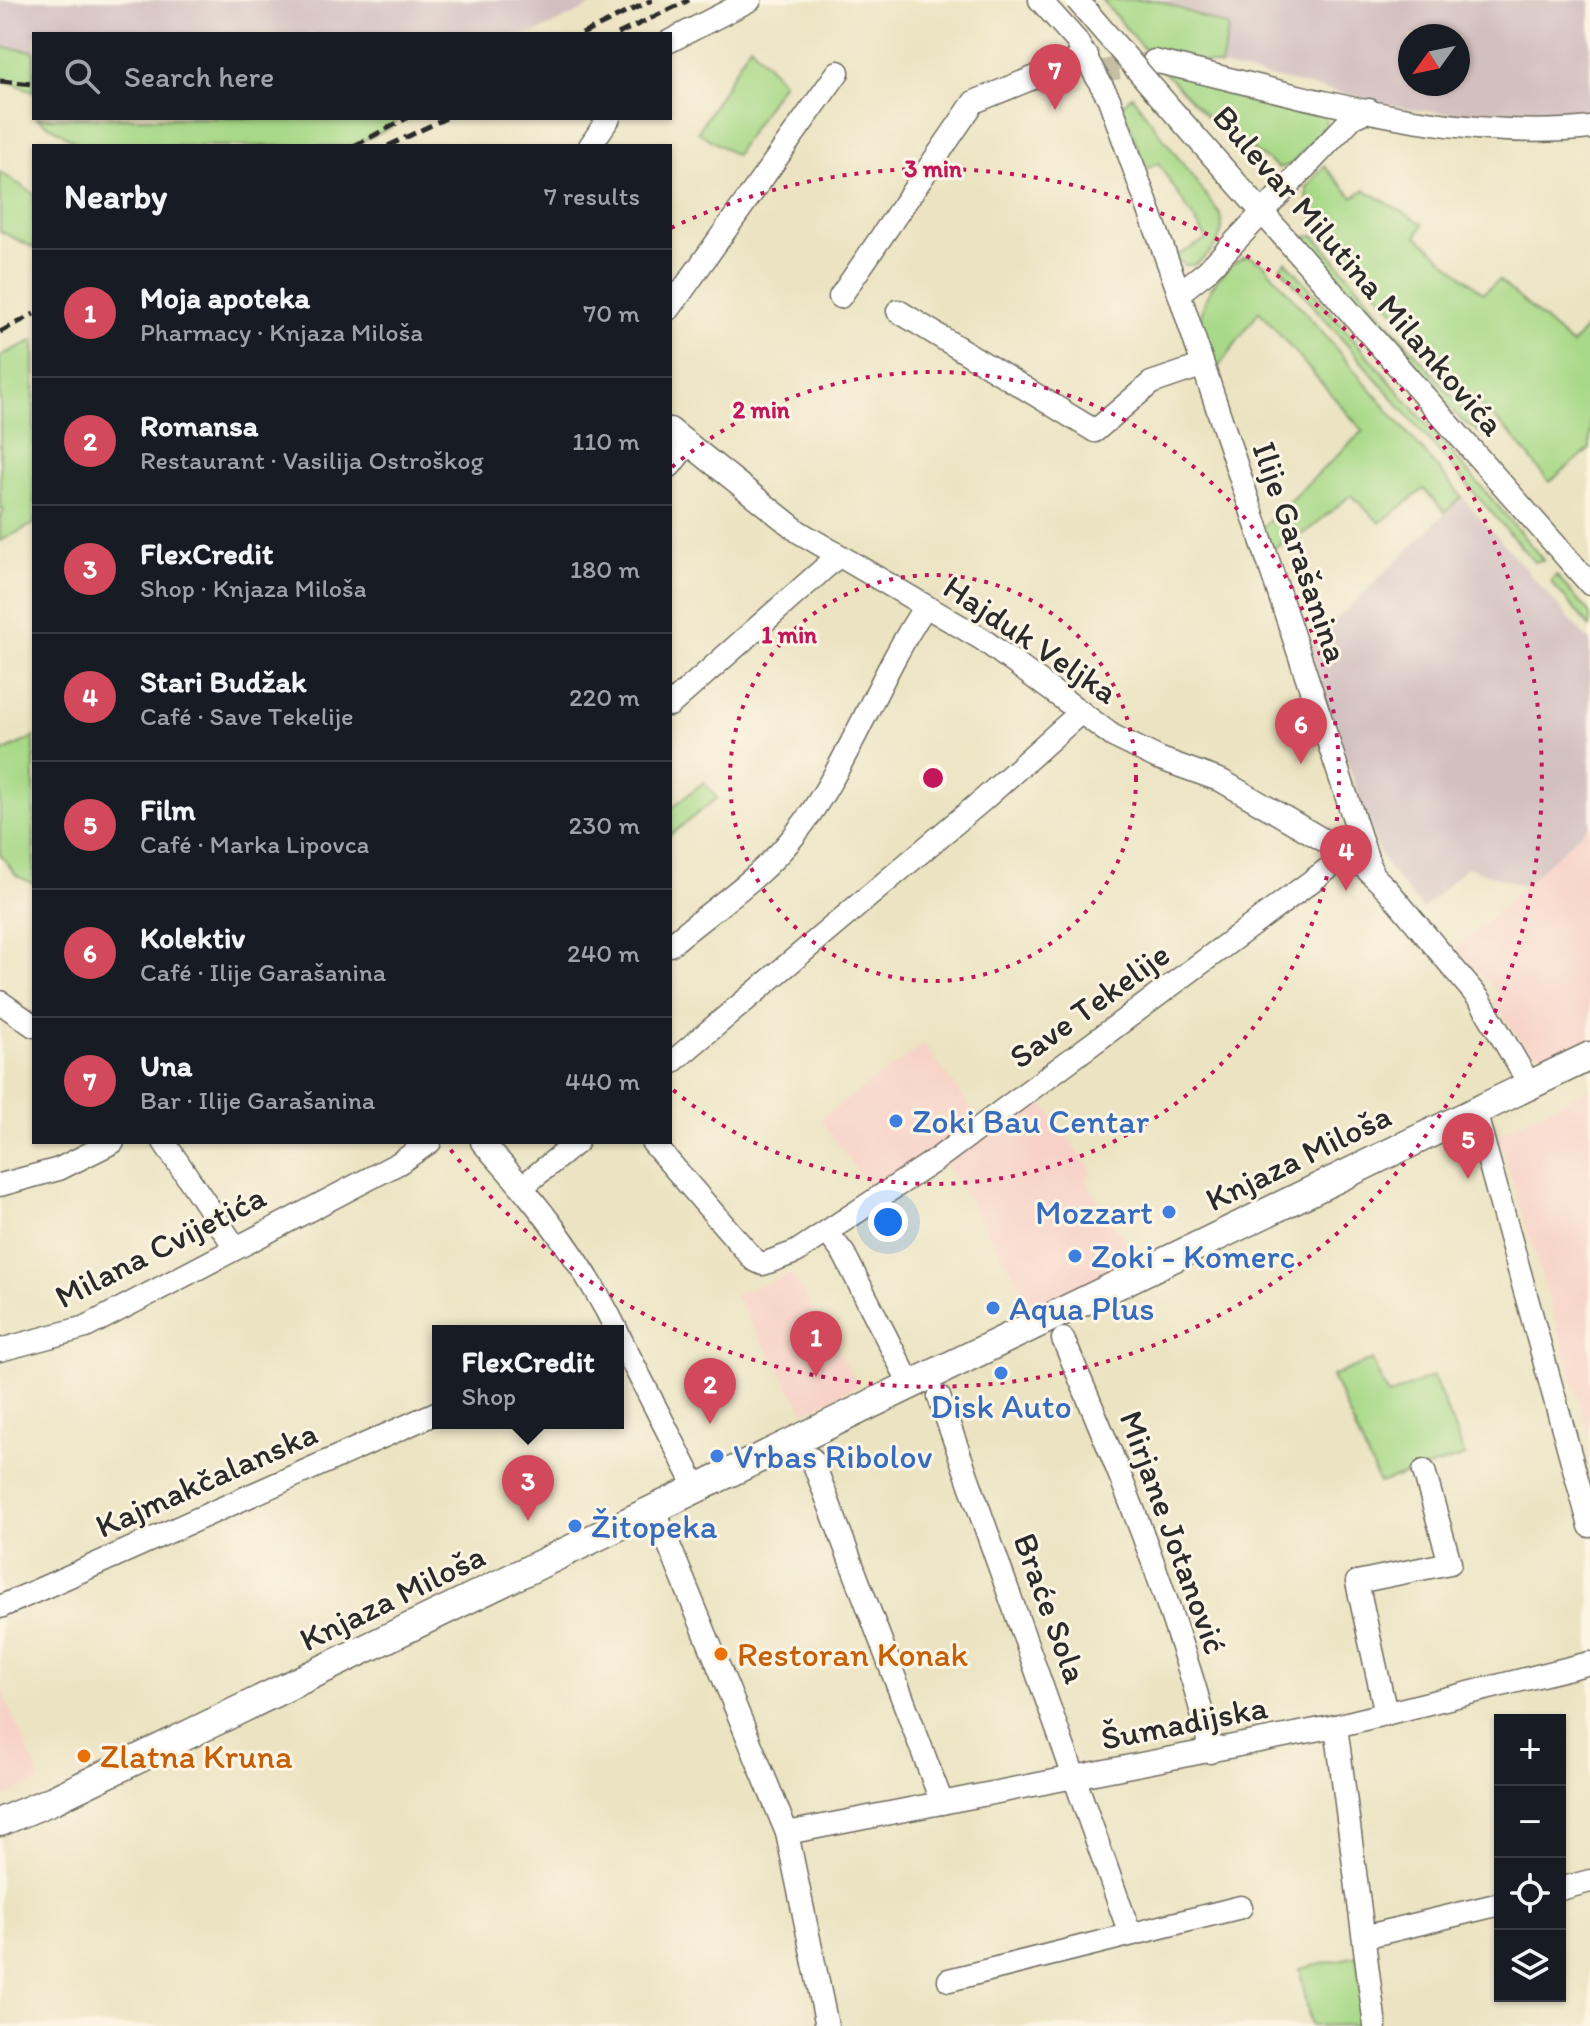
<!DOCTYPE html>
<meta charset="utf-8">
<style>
:root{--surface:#171b24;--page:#242831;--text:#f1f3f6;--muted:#9ea1a6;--line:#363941;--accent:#d1495b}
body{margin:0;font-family:Itim,sans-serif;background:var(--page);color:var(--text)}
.controls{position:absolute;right:24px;bottom:24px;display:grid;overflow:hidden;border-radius:0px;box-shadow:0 2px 6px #0004}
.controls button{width:72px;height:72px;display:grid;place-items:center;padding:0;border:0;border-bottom:2px solid var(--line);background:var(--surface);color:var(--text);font:40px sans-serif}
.compass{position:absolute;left:1398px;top:24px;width:72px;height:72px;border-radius:50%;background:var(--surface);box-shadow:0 2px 6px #0004;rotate:237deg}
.you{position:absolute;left:888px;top:1222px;width:28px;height:28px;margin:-20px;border:6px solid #fff;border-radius:50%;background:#1a73e8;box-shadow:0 0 0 12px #1a73e833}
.badge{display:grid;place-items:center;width:52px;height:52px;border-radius:50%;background:var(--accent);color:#fff;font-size:26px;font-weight:700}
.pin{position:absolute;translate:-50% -66px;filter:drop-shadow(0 2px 4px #0008)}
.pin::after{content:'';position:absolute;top:42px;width:28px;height:24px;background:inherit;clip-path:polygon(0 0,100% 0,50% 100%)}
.popup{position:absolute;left:432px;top:1325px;width:192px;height:104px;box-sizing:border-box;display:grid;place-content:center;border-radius:0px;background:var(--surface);filter:drop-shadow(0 2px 6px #0005);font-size:26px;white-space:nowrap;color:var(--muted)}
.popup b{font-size:30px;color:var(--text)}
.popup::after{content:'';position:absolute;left:50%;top:100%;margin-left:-16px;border:16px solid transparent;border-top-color:var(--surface)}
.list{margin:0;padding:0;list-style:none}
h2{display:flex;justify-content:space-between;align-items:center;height:104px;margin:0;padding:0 32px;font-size:34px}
h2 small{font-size:26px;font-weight:400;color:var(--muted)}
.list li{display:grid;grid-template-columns:52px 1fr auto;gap:24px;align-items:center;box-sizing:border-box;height:128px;padding:0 32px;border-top:2px solid var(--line)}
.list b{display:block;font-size:30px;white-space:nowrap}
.list p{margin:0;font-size:26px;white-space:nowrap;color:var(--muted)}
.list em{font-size:26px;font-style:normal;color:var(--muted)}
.icon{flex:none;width:44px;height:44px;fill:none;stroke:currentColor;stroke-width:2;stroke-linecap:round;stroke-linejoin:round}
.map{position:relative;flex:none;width:1590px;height:2026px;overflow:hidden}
.search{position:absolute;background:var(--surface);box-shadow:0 2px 6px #0004;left:32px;top:32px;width:640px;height:88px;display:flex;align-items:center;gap:20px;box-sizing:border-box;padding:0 28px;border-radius:0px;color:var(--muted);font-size:30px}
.panel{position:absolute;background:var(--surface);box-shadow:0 2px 6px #0004;left:32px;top:144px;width:640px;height:1000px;border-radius:0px}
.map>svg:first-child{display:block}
</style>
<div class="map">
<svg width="1590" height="2026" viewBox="0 0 1590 2026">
<rect width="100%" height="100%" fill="#fcf5e5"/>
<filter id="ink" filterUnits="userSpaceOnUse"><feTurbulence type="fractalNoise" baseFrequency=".0125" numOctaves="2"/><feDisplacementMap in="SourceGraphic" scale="16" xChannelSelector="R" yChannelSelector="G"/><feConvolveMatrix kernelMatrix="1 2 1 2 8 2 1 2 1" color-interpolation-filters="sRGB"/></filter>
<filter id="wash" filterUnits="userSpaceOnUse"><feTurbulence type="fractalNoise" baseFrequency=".006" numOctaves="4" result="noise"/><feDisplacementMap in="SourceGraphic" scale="32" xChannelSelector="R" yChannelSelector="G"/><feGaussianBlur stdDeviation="1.8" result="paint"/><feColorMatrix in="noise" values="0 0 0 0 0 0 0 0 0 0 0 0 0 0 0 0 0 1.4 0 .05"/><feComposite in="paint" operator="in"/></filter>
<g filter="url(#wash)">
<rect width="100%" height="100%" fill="#ebe3c1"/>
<g fill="#f7d1c7">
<polygon points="1590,824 1590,1039 1555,1056 1544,1055 1532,1051 1523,1042 1492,1002 1500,994 1456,949"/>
<polygon points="924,1044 978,1118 873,1193 820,1119"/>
<polygon points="1590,1088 1590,1435 1499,1137 1505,1130"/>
<polygon points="1037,1095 1093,1173 1085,1179 1138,1262 1037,1313 945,1163"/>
<polygon points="791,1274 859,1385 805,1412 734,1295"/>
<polygon points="0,1686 41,1781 2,1798 0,1792"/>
</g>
<g fill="#d2bfc0" fill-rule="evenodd">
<polygon points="0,0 604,0 533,34 34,34 34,51 0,47"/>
<path d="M1157 0H1590V122L1521 121 1410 109 1221 66ZM1410 36H1458V84H1410Z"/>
<polygon points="1462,497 1590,642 1590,824 1524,886 1466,867 1423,909 1388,868 1376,845 1308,647"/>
</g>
<g fill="#a8d988" stroke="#6a825a" stroke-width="2">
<polygon points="1102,0 1157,0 1229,27 1221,66 1143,48"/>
<polygon points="750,45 783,82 735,155 698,132"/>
<polygon points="0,47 34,51 34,92 0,78"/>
<polygon points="1160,68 1322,110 1327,124 1290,165 1279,168 1213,123"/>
<path d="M1132 96 1220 214C1228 235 1212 254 1194 265H1184L1175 257 1207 239 1158 163 1146 169 1122 105Z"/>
<polygon points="37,118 400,118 390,128 352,146 82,146"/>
<polygon points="1324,166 1353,197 1365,190 1423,224 1417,236 1483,293 1499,280 1572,345 1590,322 1590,449 1549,482 1511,434 1459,386 1314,218 1308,208 1307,187"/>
<polygon points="0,172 34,194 34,248 0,231"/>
<polygon points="1315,236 1467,414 1495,435 1490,440 1461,420 1303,237"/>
<path d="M1249 256 1264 264 1462 497 1445 512 1424 489 1380 523 1351 495 1306 532 1268 551 1261 528 1363 431 1259 311 1210 379C1201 340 1191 311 1219 278 1228 267 1235 259 1249 256Z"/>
<polygon points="1286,261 1508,518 1543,560 1534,562 1280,267"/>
<polygon points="34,340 34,524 0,541 0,517 4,510 0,507 0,356"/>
<polygon points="1556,575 1590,614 1590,627 1551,582"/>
<polygon points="34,737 34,884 17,876 0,854 0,753"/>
<polygon points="704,782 717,798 670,835 670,809"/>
<polygon points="1372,1360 1388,1396 1433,1376 1465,1456 1379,1483 1332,1376"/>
<polygon points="1357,1956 1366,2025 1311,2026 1300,1969"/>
</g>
</g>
<g filter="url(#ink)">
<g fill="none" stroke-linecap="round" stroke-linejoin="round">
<polyline stroke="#c5bea3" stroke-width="22" stroke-dasharray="22 11" stroke-linecap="butt" points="1097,72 1149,63"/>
<g stroke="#6e6b60" stroke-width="25">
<g id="minor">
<polyline points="1040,0 1076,40 1109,99 1179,293 1372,873"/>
<polyline points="670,41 750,0"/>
<path d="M1154 61C1295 93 1445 143 1590 128"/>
<polyline points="1164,101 1590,584"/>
<polyline points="590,146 609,118"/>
<polyline points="1179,293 1207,271 1353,117 1369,110"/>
<polyline points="840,297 974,102 1087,56"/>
<polyline points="670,308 838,72"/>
<polyline points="898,311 1095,431 1151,383 1201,366"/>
<polyline points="670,429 799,532 982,639 1113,736 1158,758 1222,781 1356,859 1388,890 1480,1000 1530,1085"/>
<polyline points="670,466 688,443"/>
<polyline points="670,705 837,557"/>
<path d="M670 945C711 910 761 878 794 836 849 767 876 679 925 607"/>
<polyline points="0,1002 34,1026"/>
<polyline points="670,1064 984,799 1081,712"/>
<polyline points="1475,1111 1590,1526"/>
<polyline points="164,1142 235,1247"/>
<path d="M482 1142C536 1201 581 1258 617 1331"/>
<polyline points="652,1142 754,1260 763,1264 796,1252 937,1159 1348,854"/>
<polyline points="0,1185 59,1169 113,1142"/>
<polyline points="523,1186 577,1142"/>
<polyline points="827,1232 844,1254 910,1384"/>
<polyline points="618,1334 697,1489"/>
<path d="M1063 1339C1103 1432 1142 1526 1174 1623 1188 1666 1203 1708 1210 1752"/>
<polyline points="0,1350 86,1327 399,1163 430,1142"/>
<polyline points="939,1397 1130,1934"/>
<polyline points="812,1459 942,1803"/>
<polyline points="655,1511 787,1833 827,2026"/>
<polyline points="0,1607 438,1412"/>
<polyline points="1386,1714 1357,1582 1450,1563 1424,1471"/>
<polyline points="1336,1726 1375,2026"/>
<polyline points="787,1833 1336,1726 1590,1663"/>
<polyline points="1560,1889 1590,1881"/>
<polyline points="1364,1937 1500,1904"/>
<polyline points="949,1980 1241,1907"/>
</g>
</g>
<g stroke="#6e6b60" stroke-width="31">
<polyline id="major" points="0,1822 53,1800 1590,1056"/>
</g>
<use href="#minor" stroke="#fff" stroke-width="22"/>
<use href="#major" stroke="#fff" stroke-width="28"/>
<g stroke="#2b2b2b" stroke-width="5" stroke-dasharray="12 6" stroke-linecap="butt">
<polyline points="582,34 652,0"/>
<polyline points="618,34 689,0"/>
<polyline points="0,81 34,84"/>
<polyline points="354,146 407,118"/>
<polyline points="388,146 446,118"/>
<polyline points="0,332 34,314"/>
</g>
<g stroke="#6e6b60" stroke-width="25" stroke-linecap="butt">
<polyline id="minor-bridge" points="1077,0 1164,101"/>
</g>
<use href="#minor-bridge" stroke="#fff" stroke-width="22"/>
</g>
</g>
<g fill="none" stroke="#c2185b" stroke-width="4" stroke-dasharray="4 8">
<circle cx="933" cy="778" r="203"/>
<path d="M672 467A406 406 0 1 1 672 1089"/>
<path d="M671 228A609 609 0 1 1 447 1145"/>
</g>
<g fill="#3f7fe0" stroke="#fcf5e5" stroke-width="3">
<circle cx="896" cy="1121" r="8"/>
<circle cx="1169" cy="1212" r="8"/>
<circle cx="1075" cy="1256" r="8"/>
<circle cx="993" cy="1308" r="8"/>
<circle cx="1001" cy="1373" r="8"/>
<circle cx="717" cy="1456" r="8"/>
<circle cx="575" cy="1526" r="8"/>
</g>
<g fill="#e8710a" stroke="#fcf5e5" stroke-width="3">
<circle cx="721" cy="1654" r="8"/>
<circle cx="84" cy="1756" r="8"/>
</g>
<g text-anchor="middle" stroke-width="6" stroke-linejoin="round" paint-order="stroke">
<g font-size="34" fill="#2b2b2b" stroke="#fcf5e5">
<text transform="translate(1359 270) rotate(49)" y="12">Bulevar Milutina Milankovića</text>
<text transform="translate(1301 552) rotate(71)" y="12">Ilije Garašanina</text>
<text transform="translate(1031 639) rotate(34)" y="12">Hajduk Veljka</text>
<text transform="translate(1089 1005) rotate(-36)" y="12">Save Tekelije</text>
<text transform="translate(1298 1157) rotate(-26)" y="12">Knjaza Miloša</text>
<text transform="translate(160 1246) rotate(-27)" y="12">Milana Cvijetića</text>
<text transform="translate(206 1479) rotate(-24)" y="12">Kajmakčalanska</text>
<text transform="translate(1174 1532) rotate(70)" y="12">Mirjane Jotanović</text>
<text transform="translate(392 1597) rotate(-26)" y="12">Knjaza Miloša</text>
<text transform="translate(1051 1608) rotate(70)" y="12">Braće Sola</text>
<text transform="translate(1184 1722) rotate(-11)" y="12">Šumadijska</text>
</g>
<g font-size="34" fill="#366cbe" stroke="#fcf5e5" text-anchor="start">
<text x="912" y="1133">Zoki Bau Centar</text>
<text x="1153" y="1224" text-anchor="end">Mozzart</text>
<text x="1091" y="1268">Zoki - Komerc</text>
<text x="1009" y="1320">Aqua Plus</text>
<text x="1001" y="1418" text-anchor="middle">Disk Auto</text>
<text x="733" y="1468">Vrbas Ribolov</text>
<text x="591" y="1538">Žitopeka</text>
</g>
<g font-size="34" fill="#c56008" stroke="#fcf5e5" text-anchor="start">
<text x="737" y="1666">Restoran Konak</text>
<text x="100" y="1768">Zlatna Kruna</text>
</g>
</g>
<circle cx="933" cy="778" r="12" fill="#c2185b" stroke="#fcf5e5" stroke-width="4"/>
<g font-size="24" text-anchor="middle" font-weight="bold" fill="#c2185b" stroke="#fcf5e5" stroke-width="6" stroke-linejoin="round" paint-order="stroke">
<text x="933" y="177">3 min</text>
<text x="761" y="418">2 min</text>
<text x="789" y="643">1 min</text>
</g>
</svg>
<div class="controls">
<button>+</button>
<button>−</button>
<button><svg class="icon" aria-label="locate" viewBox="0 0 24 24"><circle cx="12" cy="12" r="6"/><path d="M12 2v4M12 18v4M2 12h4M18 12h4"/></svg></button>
<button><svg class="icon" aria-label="layers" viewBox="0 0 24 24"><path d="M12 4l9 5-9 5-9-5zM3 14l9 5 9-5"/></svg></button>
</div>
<svg class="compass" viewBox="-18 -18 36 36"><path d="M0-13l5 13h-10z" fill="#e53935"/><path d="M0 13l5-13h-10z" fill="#9ea1a6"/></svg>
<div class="you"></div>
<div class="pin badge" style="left:816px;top:1377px">1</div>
<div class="pin badge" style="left:710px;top:1424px">2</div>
<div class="pin badge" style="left:528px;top:1521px">3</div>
<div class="popup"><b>FlexCredit</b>Shop</div>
<div class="pin badge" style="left:1346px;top:891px">4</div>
<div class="pin badge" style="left:1468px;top:1179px">5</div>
<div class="pin badge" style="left:1301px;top:764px">6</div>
<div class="pin badge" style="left:1055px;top:110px">7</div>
<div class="search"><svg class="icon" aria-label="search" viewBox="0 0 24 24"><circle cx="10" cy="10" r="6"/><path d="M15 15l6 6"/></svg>Search here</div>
<section class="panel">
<h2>Nearby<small>7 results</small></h2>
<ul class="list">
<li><span class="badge">1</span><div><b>Moja apoteka</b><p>Pharmacy · Knjaza Miloša</p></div><em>70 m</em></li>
<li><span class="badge">2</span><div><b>Romansa</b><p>Restaurant · Vasilija Ostroškog</p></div><em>110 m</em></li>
<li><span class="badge">3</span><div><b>FlexCredit</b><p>Shop · Knjaza Miloša</p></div><em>180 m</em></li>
<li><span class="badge">4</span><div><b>Stari Budžak</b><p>Café · Save Tekelije</p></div><em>220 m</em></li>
<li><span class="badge">5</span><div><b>Film</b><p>Café · Marka Lipovca</p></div><em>230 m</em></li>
<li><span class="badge">6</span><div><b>Kolektiv</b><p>Café · Ilije Garašanina</p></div><em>240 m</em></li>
<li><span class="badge">7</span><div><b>Una</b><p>Bar · Ilije Garašanina</p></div><em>440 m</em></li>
</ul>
</section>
</div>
